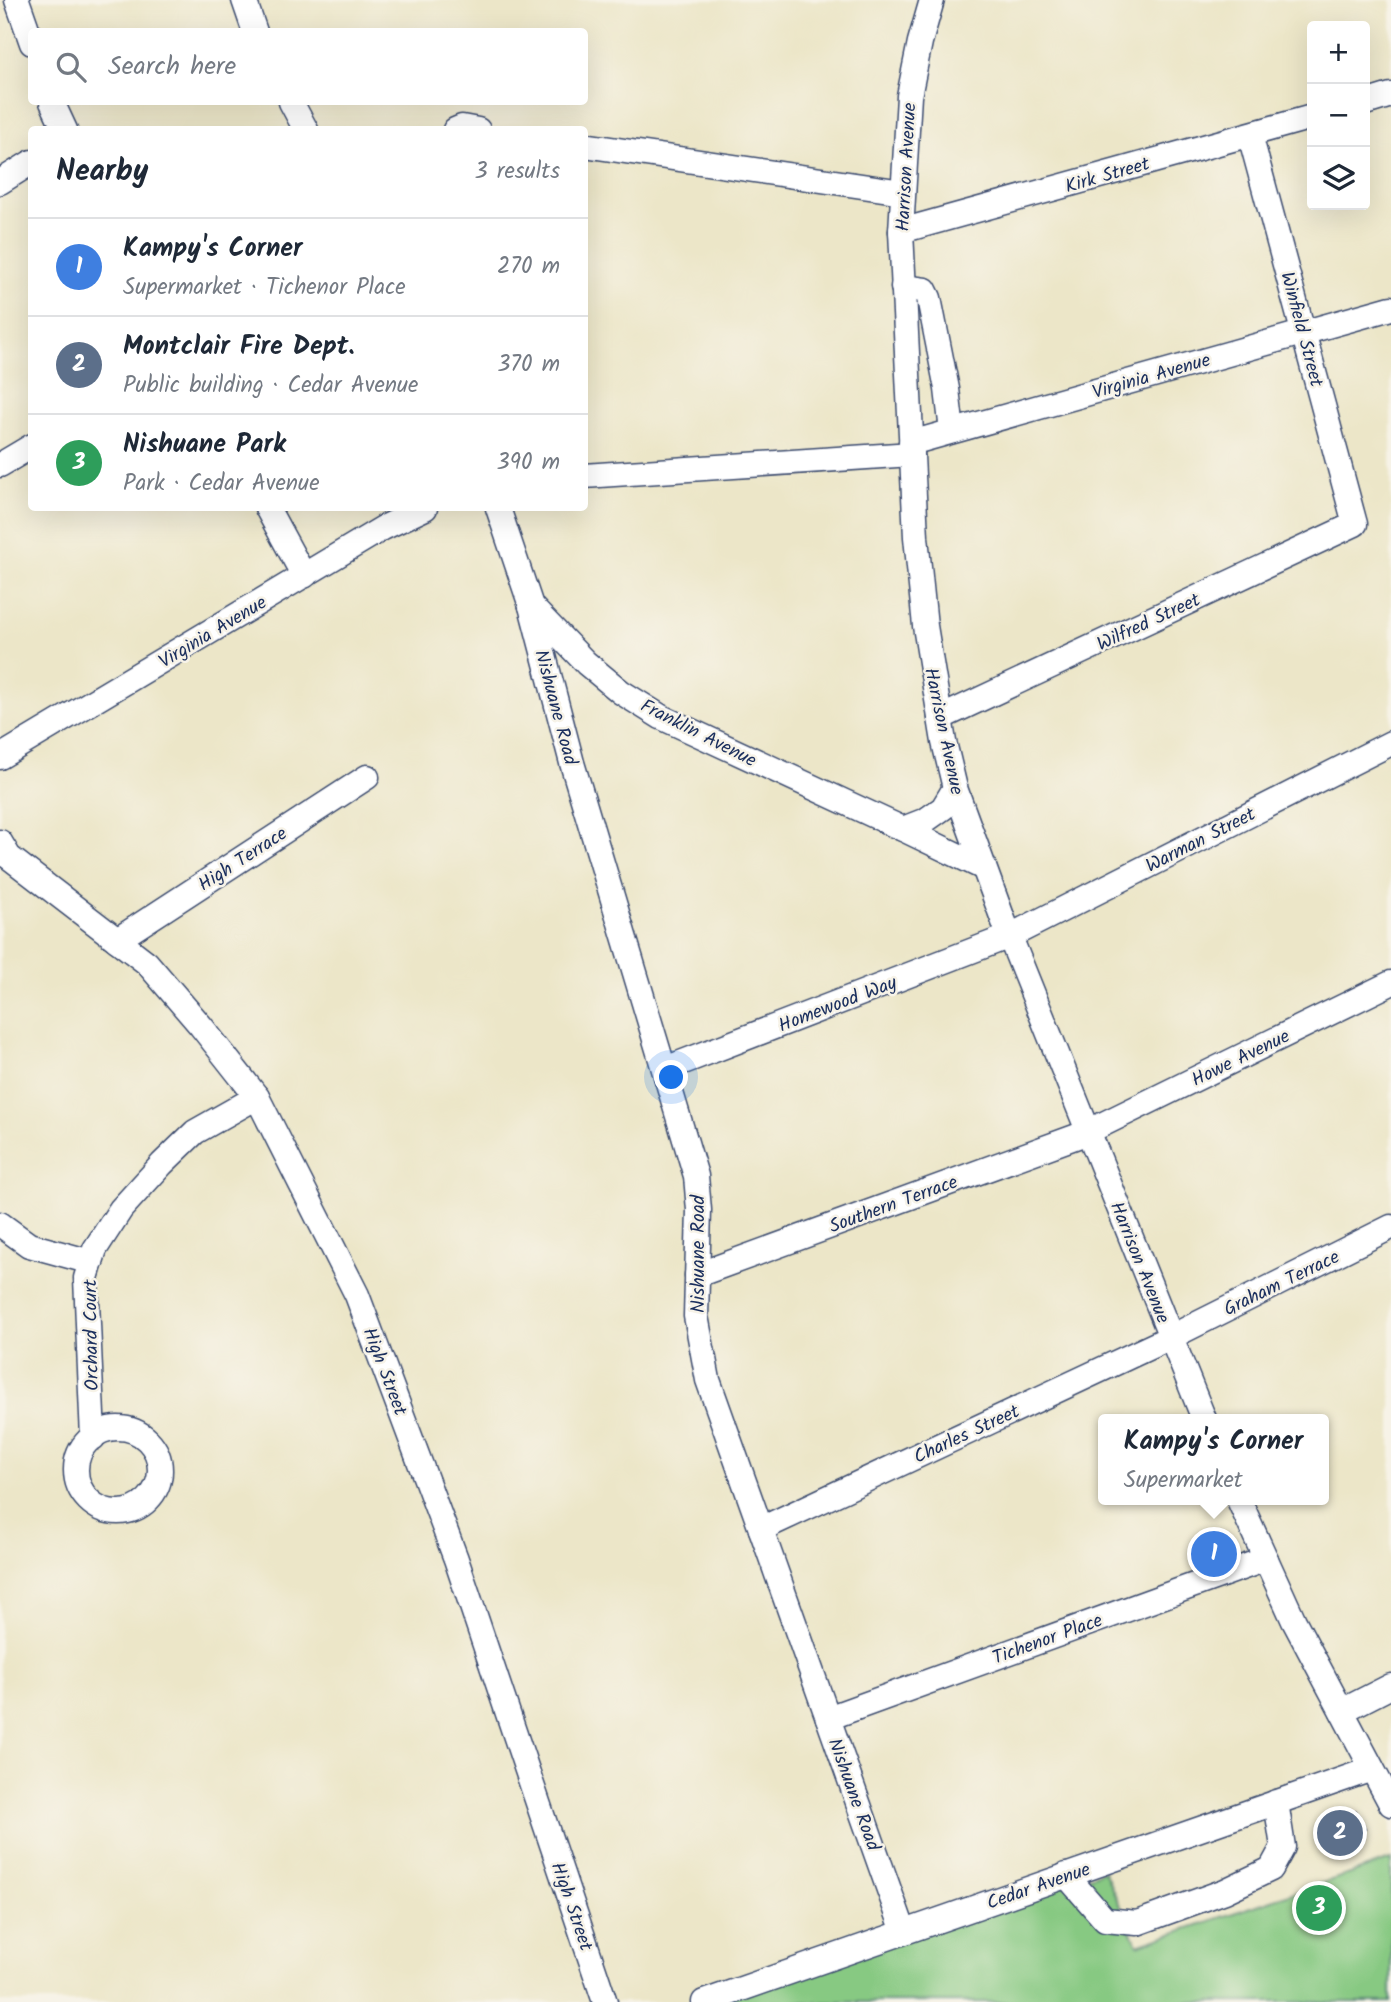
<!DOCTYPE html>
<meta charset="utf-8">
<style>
:root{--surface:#fff;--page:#f2f2f3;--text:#1f2937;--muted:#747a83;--line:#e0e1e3;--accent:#1a73e8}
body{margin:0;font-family:Kalam,sans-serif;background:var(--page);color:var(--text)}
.controls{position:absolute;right:21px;top:21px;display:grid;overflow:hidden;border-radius:7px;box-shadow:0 7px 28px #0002}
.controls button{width:63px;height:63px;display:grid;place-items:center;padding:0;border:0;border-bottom:2px solid var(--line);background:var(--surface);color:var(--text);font:35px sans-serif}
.you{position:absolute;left:672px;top:1078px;width:24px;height:24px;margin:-18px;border:5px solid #fff;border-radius:50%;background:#1a73e8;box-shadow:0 0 0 10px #1a73e833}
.badge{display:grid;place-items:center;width:46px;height:46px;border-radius:50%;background:var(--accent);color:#fff;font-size:23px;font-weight:700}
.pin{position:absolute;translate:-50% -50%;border:4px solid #fff;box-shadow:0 2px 7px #0006}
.popup{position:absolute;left:1098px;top:1414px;width:231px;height:91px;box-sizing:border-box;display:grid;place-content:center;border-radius:7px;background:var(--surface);filter:drop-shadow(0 2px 5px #0005);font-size:23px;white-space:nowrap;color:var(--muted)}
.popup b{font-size:26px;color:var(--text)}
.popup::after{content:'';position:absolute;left:50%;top:100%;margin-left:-14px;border:14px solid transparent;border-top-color:var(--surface)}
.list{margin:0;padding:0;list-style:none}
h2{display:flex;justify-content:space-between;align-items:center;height:91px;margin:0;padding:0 28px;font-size:30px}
h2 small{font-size:23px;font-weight:400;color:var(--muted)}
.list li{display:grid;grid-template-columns:46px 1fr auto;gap:21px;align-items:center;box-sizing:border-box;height:98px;padding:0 28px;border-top:2px solid var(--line)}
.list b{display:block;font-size:26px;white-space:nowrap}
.list p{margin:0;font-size:23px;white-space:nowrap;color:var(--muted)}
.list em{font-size:23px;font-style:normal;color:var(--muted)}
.icon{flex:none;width:38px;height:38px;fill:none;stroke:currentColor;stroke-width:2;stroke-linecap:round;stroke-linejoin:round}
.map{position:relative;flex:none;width:1391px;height:2002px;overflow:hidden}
.search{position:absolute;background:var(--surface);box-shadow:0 7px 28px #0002;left:28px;top:28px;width:560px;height:77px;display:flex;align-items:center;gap:18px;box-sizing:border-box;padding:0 24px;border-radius:7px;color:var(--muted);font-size:26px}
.panel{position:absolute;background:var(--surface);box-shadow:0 7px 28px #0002;left:28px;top:126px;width:560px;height:385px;border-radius:7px}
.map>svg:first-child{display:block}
</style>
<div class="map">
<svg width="1391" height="2002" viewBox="0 0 1391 2002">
<rect width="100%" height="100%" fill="#f7f3e8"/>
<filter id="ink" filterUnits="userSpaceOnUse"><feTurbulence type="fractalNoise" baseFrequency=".0143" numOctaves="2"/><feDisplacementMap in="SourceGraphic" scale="14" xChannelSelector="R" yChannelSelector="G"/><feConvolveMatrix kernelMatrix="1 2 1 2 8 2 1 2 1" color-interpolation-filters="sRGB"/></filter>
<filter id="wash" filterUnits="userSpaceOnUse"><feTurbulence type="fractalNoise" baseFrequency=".00686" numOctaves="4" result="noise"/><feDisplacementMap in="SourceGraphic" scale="28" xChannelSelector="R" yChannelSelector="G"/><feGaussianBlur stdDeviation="1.57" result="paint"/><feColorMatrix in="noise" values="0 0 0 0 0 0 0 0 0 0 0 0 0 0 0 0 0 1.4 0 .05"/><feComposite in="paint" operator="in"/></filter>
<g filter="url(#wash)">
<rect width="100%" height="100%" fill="#ece6c8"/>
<polygon fill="#87c982" stroke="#517c70" stroke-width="2" points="1391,1860 1391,2002 709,2002 1104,1871 1138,1945"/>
<g id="blocks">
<polygon fill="#d9a484" points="1356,1811 1365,1829 1361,1831 1362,1835 1327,1853 1317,1832"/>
</g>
</g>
<g filter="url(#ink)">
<use href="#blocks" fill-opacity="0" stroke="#3a4a6e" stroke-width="2"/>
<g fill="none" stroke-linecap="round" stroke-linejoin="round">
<g stroke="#3a4a6e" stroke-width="27">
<g id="minor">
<polyline points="17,0 32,43"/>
<polyline points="244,0 255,32"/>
<polyline points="932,0 920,42 909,96 901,231 916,537 925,626 944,742 955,788 1004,922 1204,1419"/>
<polyline points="52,102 65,130"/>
<polyline points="291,102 306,130"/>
<polyline points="1365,103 1391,95"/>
<polyline points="455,130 462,127 478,130"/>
<polyline points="584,145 903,192"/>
<polyline points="0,182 32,162"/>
<polyline points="901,231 1312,117"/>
<polyline points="903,287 925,290 929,298 947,389 952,431"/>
<polyline points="911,443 1391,308"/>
<polyline points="0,465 32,446"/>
<polyline points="584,476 912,454"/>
<polyline points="267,508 304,576"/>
<polyline points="498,508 531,606 586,663 621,692 661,717 903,829 984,868"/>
<polyline points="531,606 572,763 696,1176 699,1210 696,1316 708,1380 904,1932"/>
<polyline points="940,718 1355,524 1250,135"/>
<polyline points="0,757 383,528 425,508"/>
<polyline points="903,829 926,820 943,808 955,788"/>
<polyline points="0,842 9,857 147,963 201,1026 257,1097 357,1295 456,1559 605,2002"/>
<polyline points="117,940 367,777"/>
<polyline points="665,1069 1010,936 1391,743"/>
<polyline points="0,1224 29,1245 91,1262"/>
<polyline points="697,1275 1083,1134 1391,983"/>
<circle cx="118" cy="1470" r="42"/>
<polyline points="93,1438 86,1278 95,1249 121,1209 162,1164 195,1132 257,1097"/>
<polyline points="1239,1500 1294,1621 1391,1804"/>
<polyline points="761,1529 1171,1337 1391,1227"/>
<polyline points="1342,1711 1391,1686"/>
<polyline points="828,1718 1266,1559"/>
<polyline points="1066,1875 1105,1920 1137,1923 1225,1891 1271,1869 1283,1847 1276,1802"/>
<polyline points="704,2002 1372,1769"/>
</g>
</g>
<use href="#minor" stroke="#fff" stroke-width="24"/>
</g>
</g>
<g text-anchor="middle" stroke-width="5" stroke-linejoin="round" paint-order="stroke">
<g font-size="19" fill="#1b2f5e" stroke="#f7f3e8">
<text transform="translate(905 167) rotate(-87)" y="7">Harrison Avenue</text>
<text transform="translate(1107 174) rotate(-16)" y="7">Kirk Street</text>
<text transform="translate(1303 329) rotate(75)" y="7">Winfield Street</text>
<text transform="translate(1151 375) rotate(-16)" y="7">Virginia Avenue</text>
<text transform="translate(1148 621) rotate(-25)" y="7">Wilfred Street</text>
<text transform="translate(212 631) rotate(-31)" y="7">Virginia Avenue</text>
<text transform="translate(557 707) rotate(75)" y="7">Nishuane Road</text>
<text transform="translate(945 731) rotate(78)" y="7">Harrison Avenue</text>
<text transform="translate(699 732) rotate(27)" y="7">Franklin Avenue</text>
<text transform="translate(1200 839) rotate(-27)" y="7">Warman Street</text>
<text transform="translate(242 858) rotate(-33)" y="7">High Terrace</text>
<text transform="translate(837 1003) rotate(-21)" y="7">Homewood Way</text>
<text transform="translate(1240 1057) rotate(-26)" y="7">Howe Avenue</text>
<text transform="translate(893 1203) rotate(-20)" y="7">Southern Terrace</text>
<text transform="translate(697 1254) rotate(-90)" y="7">Nishuane Road</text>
<text transform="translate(1141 1262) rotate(68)" y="7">Harrison Avenue</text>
<text transform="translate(1281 1282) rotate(-26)" y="7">Graham Terrace</text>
<text transform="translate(90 1335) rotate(-91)" y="7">Orchard Court</text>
<text transform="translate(386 1371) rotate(69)" y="7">High Street</text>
<text transform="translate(966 1433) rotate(-25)" y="7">Charles Street</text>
<text transform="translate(1047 1638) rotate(-20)" y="7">Tichenor Place</text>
<text transform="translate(855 1794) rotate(70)" y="7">Nishuane Road</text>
<text transform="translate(1038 1885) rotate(-19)" y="7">Cedar Avenue</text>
<text transform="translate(573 1906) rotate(71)" y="7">High Street</text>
</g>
</g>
</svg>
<div class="controls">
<button>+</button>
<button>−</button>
<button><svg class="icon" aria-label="layers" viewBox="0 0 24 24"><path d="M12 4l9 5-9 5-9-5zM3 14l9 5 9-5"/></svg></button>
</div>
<div class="you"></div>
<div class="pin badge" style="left:1214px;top:1554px;background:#3f7fe0">1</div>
<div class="popup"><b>Kampy's Corner</b>Supermarket</div>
<div class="pin badge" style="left:1340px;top:1833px;background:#5c6f8a">2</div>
<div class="pin badge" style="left:1319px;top:1908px;background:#2e9e5b">3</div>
<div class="search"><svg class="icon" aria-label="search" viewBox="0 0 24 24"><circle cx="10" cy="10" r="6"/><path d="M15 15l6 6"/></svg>Search here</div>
<section class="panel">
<h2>Nearby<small>3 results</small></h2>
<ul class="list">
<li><span class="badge" style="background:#3f7fe0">1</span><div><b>Kampy's Corner</b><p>Supermarket · Tichenor Place</p></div><em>270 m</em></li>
<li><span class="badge" style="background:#5c6f8a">2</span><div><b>Montclair Fire Dept.</b><p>Public building · Cedar Avenue</p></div><em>370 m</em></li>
<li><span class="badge" style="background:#2e9e5b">3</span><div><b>Nishuane Park</b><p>Park · Cedar Avenue</p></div><em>390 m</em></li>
</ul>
</section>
</div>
